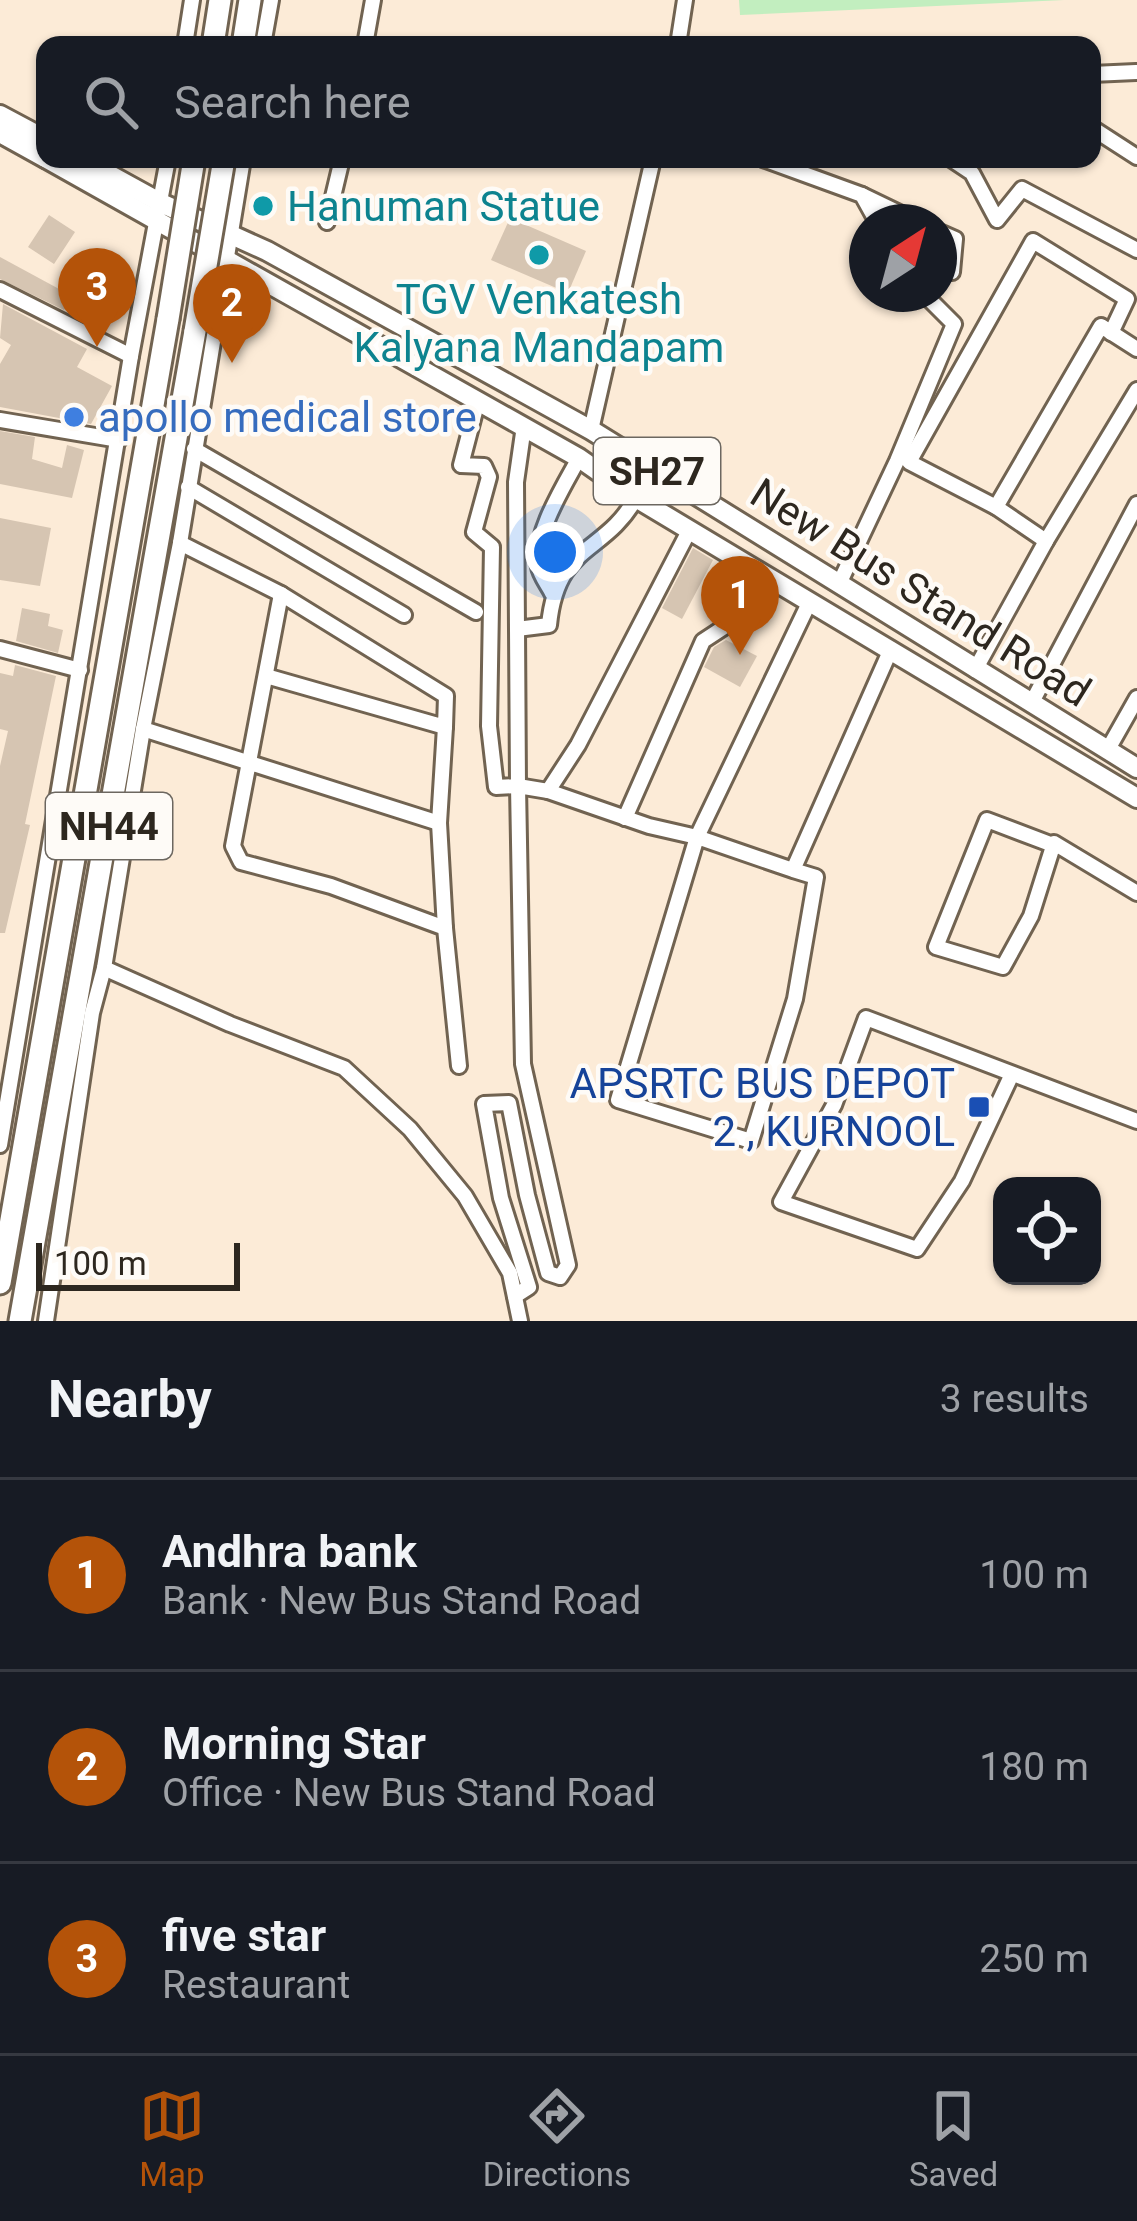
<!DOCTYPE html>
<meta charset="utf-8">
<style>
:root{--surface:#171b24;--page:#20242c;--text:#f1f3f6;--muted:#9ea1a6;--line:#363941;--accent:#b45309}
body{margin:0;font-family:Roboto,sans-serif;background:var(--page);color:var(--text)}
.controls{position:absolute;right:36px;bottom:36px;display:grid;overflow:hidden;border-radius:24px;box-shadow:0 3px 9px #0004}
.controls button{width:108px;height:108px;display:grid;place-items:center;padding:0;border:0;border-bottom:3px solid var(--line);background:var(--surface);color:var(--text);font:60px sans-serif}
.compass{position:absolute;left:849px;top:204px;width:108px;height:108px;border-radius:50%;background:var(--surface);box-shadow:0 3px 9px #0004;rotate:36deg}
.scale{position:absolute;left:36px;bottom:30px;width:204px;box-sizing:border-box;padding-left:12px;border:6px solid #2d271f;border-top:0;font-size:33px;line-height:42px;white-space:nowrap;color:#2d271f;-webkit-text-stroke:9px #fefbf7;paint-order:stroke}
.you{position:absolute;left:555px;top:552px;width:42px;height:42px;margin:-30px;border:9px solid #fff;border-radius:50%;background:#1a73e8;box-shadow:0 0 0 18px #1a73e833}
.badge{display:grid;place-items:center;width:78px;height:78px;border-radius:50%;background:var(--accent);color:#fff;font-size:39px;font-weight:700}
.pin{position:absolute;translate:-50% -99px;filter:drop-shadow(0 3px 6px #0008)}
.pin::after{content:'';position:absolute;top:63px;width:42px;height:36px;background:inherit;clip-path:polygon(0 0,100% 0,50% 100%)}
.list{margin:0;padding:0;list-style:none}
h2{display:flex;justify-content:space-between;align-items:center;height:156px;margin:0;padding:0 48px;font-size:51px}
h2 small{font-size:39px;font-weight:400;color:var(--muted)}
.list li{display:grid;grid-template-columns:78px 1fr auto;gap:36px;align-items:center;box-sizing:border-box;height:192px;padding:0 48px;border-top:3px solid var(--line)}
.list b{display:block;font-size:45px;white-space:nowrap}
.list p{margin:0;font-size:39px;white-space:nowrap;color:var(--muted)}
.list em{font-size:39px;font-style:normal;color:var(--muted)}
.icon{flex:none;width:66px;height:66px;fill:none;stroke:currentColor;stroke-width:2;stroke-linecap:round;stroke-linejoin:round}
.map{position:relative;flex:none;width:1137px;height:1321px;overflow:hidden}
.search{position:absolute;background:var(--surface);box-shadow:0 3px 9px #0004;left:36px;right:36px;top:36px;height:132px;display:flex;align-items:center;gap:30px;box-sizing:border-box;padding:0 42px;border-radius:24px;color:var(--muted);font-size:45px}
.sheet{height:732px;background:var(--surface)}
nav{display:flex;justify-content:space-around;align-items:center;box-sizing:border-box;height:168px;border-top:3px solid var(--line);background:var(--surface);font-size:33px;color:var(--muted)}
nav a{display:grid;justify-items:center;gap:6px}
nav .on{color:var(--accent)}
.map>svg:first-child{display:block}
</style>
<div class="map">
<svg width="1137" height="1321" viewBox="0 0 1137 1321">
<rect width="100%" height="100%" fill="#fcebd7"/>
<polygon fill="#c2eebf" points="739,0 1064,0 740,15"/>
<g fill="#d6c5b2">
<polygon points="49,215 75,232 54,264 28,247"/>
<polygon points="510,218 586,251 568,293 491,260"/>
<polygon points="0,257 72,296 64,310 0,279"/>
<polygon points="3,304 87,349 77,367 112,386 91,424 0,407 0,364 11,345 0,338"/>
<polygon points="0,431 35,437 32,459 62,468 67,445 84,450 72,498 0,484"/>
<polygon points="0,518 51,528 40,586 0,580"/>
<polygon points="693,548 713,560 682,619 662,608"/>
<polygon points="22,608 50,614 48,626 63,630 58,653 16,641"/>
<polygon points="726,640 757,656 740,687 704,667 714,647"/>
<polygon points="15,665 56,676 25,824 30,825 5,933 0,933 0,766 8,731 0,729 0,673 13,676"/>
</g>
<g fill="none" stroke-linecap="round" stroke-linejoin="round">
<g stroke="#716351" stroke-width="20">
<g id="minor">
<polyline points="185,45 192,0"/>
<polyline points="263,45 271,0"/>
<polyline points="365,45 373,0"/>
<polyline points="678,45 685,0"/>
<polyline points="1092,74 1136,72"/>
<polyline points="1092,128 1137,157"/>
<polyline points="763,159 862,195 877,222"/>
<polyline points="951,159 972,173 997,220 1022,189 1137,250"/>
<polyline points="862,195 918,222"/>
<polyline points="327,222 342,159"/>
<polyline points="939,232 955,239 952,272"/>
<polyline points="0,290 131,356"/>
<polyline points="478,400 461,465 484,466 489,477 474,532 492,547 489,726 496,787 518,786 517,629"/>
<polyline points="0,420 119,440"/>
<path d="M524 426 516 482 517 629 549 625C557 543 604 555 636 498"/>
<polyline points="591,430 653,159"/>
<polyline points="194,449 476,612"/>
<polyline points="188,487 404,615"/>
<polyline points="996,507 909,462 1033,241 1127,299 1111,333"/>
<polyline points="690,529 578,745 548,791 649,826 697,837 810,601"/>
<polyline points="1046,541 996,507 1101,326 1137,349"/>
<polyline points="180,543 281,594 233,846 241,862 331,886 445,928 459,1066"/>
<polyline points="839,584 897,461 954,324 924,294"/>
<path d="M552 593C548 585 540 575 539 567 532 536 565 484 579 458"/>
<polyline points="0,649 80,670"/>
<polyline points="975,670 1046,541 1137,390"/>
<polyline points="266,676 445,727 446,696 281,594"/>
<polyline points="1031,704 1137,504"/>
<polyline points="143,729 439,823"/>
<polyline points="1107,751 1137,698"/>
<polyline points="625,818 703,641 732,622 759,571"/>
<polyline points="1053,845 987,820 936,947 1003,967 1031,916 1054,843 1137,893"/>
<polyline points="793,870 816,877 795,999 751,1141 618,1100 697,837 793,870 891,649"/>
<polyline points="445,928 439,823 445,727"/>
<polyline points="104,968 230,1024 344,1068 410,1129 465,1196 510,1273 520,1321"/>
<polyline points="1012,1074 962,1181 917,1249 781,1202 834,1105 866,1018 1137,1121"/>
<polyline points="0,1145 131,356 168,159"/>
<polyline points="515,1296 529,1287 501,1198 484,1104 509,1103 527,1195 548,1273 560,1277 568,1265 523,1064 518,786 548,791"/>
<polyline points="46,1321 92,1013 104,968 143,729 180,543 243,159"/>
</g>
</g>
<g stroke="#716351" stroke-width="24">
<g id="major">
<polyline points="0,115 45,139"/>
<polyline points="0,133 45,158"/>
<polyline points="47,159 579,458 636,498 1137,798"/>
<polyline points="81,159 161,203 267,251 591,430 1137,768"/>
</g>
</g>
<g stroke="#716351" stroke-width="27">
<g id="highway">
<polyline points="213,45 220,0"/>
<polyline points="243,45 250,0"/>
<polyline points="0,1283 168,319"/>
<polyline points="20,1321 195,331"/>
</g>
</g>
<use href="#minor" stroke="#fff" stroke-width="14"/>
<use href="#major" stroke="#fff" stroke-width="18"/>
<use href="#highway" stroke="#fff" stroke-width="21"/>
<g stroke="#716351" stroke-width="27" stroke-linecap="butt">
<g id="highway-bridge">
<polyline points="168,319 194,159"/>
<polyline points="195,331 224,159"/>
</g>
</g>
<use href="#highway-bridge" stroke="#fff" stroke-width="21"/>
</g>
<g fill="#0f9aa8" stroke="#fefbf7" stroke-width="4.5">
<circle cx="263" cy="206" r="12"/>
<circle cx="539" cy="255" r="12"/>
</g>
<circle fill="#3f7fe0" stroke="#fefbf7" stroke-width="4.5" cx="74" cy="417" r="12"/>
<rect fill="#1a4fb4" stroke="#fefbf7" stroke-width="4.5" x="967" y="1095" width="24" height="24" rx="6"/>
<g text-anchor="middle" stroke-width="9" stroke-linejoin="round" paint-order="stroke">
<g fill="#fefbf7" stroke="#6c6760" stroke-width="3">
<rect x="594" y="438" width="126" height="66" rx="9"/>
<rect x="46" y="793" width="126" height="66" rx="9"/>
</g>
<g font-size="39" font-weight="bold" fill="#2d271f">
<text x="657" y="485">SH27</text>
<text x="109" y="840">NH44</text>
</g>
<g font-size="42" fill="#0d838f" stroke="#fefbf7" text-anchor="start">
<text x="287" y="221">Hanuman Statue</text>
<text x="539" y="314" text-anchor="middle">TGV Venkatesh<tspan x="539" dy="48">Kalyana Mandapam</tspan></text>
</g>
<g font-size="42" fill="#366cbe" stroke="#fefbf7" text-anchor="start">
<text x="98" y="432">apollo medical store</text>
</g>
<g font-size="42" fill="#2d271f" stroke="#fefbf7">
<text transform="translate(921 592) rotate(32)" y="15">New Bus Stand Road</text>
</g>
<g font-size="42" fill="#164399" stroke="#fefbf7" text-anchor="end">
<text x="955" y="1098">APSRTC BUS DEPOT<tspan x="955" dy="48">2 , KURNOOL</tspan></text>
</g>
</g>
</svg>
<div class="controls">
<button><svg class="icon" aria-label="locate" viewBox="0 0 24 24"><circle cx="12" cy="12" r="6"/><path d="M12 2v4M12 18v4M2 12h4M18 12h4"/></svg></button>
</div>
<svg class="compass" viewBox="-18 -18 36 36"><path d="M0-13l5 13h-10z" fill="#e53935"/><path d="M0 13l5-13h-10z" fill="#9ea1a6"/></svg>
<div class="scale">100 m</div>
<div class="you"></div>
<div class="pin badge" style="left:740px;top:655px">1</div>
<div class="pin badge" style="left:232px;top:363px">2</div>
<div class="pin badge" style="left:97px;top:347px">3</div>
<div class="search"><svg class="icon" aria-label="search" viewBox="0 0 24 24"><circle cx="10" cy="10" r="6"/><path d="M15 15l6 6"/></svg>Search here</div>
</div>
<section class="sheet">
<h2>Nearby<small>3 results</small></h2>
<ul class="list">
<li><span class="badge">1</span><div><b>Andhra bank</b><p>Bank · New Bus Stand Road</p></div><em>100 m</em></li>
<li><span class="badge">2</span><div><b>Morning Star</b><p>Office · New Bus Stand Road</p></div><em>180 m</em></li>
<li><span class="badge">3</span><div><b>five star</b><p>Restaurant</p></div><em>250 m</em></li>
</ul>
</section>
<nav>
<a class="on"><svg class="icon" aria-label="map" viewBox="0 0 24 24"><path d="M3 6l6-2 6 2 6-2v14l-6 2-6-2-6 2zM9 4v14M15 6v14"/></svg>Map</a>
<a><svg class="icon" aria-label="directions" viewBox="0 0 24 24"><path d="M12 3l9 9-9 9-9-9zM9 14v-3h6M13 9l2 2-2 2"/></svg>Directions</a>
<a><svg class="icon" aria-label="saved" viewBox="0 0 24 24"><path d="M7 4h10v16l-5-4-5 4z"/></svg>Saved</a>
</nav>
